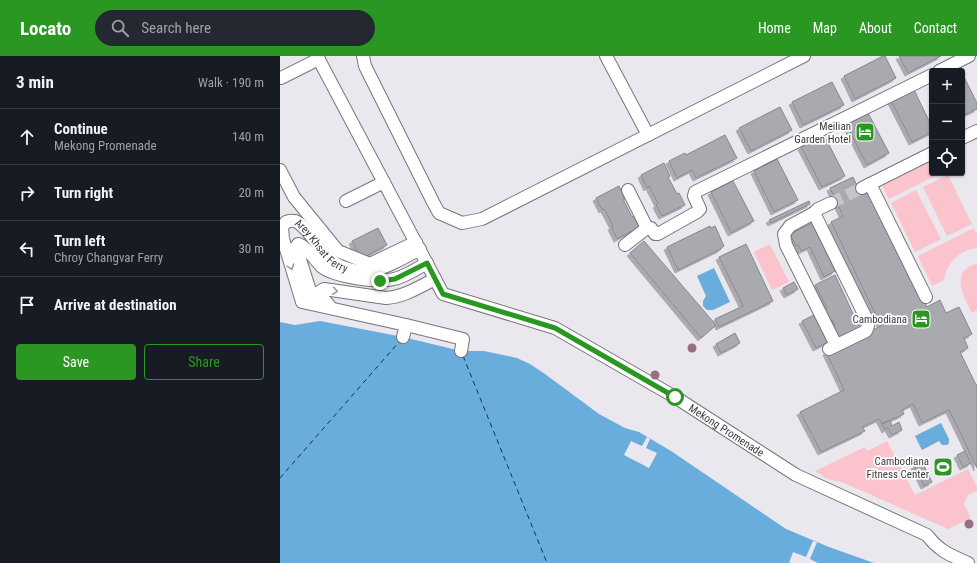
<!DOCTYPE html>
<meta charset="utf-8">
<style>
:root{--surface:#171b24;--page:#242831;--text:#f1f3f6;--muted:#9ea1a6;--line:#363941;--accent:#299722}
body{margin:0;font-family:"Roboto Condensed",sans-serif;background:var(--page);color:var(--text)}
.controls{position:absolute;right:12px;top:12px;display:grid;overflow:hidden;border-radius:4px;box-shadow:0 1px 3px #0004}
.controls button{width:36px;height:36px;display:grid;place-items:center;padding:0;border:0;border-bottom:1px solid var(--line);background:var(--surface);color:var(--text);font:20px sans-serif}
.stop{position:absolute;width:12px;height:12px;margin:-9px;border:3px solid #299722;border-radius:50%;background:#fff}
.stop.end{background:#299722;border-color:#fff;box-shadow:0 1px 4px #0008}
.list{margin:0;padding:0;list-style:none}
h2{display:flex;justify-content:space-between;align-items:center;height:52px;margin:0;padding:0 16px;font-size:17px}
h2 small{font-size:13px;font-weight:400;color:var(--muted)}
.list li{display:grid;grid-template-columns:26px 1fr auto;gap:12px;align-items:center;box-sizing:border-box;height:56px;padding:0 16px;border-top:1px solid var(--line)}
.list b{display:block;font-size:15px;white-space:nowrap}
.list p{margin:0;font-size:13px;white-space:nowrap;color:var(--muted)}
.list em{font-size:13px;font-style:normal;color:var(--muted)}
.actions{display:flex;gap:8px;padding:12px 16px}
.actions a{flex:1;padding:9px 0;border:1px solid var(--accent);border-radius:4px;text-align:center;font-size:14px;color:var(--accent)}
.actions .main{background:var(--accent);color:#fff}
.icon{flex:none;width:22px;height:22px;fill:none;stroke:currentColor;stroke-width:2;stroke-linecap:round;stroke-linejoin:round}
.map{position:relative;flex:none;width:697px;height:507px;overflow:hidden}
header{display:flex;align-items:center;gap:24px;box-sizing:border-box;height:56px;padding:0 20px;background:var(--accent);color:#fff}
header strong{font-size:19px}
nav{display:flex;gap:22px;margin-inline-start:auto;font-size:14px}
.search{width:280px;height:36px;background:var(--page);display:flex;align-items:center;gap:10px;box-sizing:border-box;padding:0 14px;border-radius:22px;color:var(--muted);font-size:15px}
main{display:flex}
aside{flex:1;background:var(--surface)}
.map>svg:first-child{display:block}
</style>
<header>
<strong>Locato</strong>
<div class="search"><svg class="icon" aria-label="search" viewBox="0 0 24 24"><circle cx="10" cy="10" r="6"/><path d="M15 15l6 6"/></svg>Search here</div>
<nav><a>Home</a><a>Map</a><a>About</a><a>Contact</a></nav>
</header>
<main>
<aside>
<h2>3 min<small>Walk · 190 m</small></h2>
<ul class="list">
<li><svg class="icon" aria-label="ahead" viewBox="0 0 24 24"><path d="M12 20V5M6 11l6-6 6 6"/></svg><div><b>Continue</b><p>Mekong Promenade</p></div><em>140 m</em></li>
<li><svg class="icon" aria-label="right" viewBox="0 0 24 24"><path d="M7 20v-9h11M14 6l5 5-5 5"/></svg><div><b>Turn right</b></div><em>20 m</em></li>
<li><svg class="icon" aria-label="left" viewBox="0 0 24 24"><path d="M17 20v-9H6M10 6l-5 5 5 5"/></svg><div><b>Turn left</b><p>Chroy Changvar Ferry</p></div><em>30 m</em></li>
<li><svg class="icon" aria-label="arrive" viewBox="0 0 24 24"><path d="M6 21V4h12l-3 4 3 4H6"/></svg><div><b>Arrive at destination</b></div></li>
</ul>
<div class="actions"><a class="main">Save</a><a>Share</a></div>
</aside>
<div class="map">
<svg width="697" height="507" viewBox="0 0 697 507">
<defs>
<filter id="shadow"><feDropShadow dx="-3" dy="3" stdDeviation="0" flood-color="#0004"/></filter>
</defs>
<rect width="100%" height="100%" fill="#eae7ee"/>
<g fill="#fbc4cc">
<polygon points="652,105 652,117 661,117 609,143 602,130"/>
<polygon points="668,119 692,168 667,180 643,131"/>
<polygon points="636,134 661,183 635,196 611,147"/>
<path d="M694 172 697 178V192C680 194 667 206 664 224L652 230 638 200Z"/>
<polygon points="490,188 509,226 492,234 474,196"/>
<path d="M697 208V254L692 257C684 241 669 214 697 208Z"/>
<polygon points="607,385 635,439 688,413 697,431 697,435 688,439 684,448 691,462 668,473 562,426 547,423 535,415 585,391 587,395"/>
</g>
<g fill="#68addc">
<polygon points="434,212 450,246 433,254 427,254 423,250 423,245 426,240 417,220"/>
<polygon points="40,265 123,281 181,295 204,295 237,302 250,308 265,318 319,358 345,372 359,376 391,395 506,473 549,491 594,507 0,507 0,266 15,269"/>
<polygon points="661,367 669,383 669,387 667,389 662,389 659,385 642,394 635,380"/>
</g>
<g fill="#eae7ee">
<polygon points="367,381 370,383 366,392 377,397 369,412 344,399 351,385 362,390"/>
<polygon points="533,485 537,486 530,503 538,507 509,507 513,496 526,501"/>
</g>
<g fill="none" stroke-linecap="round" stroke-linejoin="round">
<g stroke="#153448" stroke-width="1" stroke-dasharray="5 4" stroke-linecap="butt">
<polyline points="183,300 267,507"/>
<polyline points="0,422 119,286"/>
</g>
</g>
<g fill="#a8aab0" stroke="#85878d" filter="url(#shadow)">
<polygon points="603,0 605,0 616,22 575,43 564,20"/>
<polygon points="619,0 661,0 628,17"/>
<polygon points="682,17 697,47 697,53 682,60"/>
<polygon points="552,26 564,49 523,69 512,46"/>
<polygon points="634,34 652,71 652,76 632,86 611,45"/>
<polygon points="500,51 512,74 471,95 459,72"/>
<polygon points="588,57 609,97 587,109 566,68"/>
<polygon points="445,79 457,102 416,122 412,114 397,122 389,105 405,97 406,99"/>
<polygon points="544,79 565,120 542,131 521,91"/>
<polygon points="497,103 518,144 494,156 474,115"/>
<polygon points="384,107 390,120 388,121 397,138 399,137 405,149 382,160 376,149 378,148 369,130 367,132 361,119"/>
<polygon points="573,121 581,138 593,132 647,251 660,244 666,257 679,251 692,278 684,282 688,292 680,296 696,329 697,328 697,412 669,354 642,367 633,348 622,354 624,358 602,368 599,363 582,371 585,375 541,396 520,356 564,334 546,296 601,270 551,166 563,160 550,132"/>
<polygon points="453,125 474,165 451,177 431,136"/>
<polygon points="339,130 345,143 343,143 352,161 354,160 359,171 337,183 331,171 333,170 324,153 322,154 316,142"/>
<polygon points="529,145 530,148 491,167 489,164"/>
<polygon points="532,167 555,215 544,221 530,191 521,195 518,189 516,190 510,178"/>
<polygon points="430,170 431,172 435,170 444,190 441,192 441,193 398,214 387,191"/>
<polygon points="98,172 107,189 81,203 72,185"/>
<polygon points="364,185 436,269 421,282 350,197"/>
<polygon points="466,188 493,245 439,271 435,263 463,250 439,201"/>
<polygon points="555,219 574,260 577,258 583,272 557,285 550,271 555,269 552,264 547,266 542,256 547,253 535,229"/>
<polygon points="514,226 518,233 507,239 503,232"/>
<polygon points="534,259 548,286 536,292 522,265"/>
<polygon points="455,277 460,287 441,297 436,288"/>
<polygon points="610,364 612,370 619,366 622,374 612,379 608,372 605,374 602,368"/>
<polygon points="685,395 691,407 683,411 677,399"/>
<polygon points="642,406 652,426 644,430 634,410"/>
</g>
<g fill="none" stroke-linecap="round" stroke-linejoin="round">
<polyline stroke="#c7c5cb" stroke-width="12" stroke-dasharray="12 6" stroke-linecap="butt" points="551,147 582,132"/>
<g stroke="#77757b" stroke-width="14">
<g id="minor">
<path id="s1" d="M37 0 163 238 275 272 395 341 516 419 647 479C659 495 670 499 688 507"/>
<polyline points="83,0 85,10 153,146 159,157 182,167 202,163 524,0"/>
<polyline points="326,0 368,79"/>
<polyline points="659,15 689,0"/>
<polyline points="1,22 39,3"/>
<polyline points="682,82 697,75"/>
<polyline points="0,114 14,141 58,195 90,208 136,186"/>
<polyline points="590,128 646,241"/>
<polyline points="582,132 652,97"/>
<polyline points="348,134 367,172"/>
<polyline points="66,145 104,126"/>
<polyline points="534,157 510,170 504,178 506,189 556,289"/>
<polyline points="345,189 367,172 371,172 375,178 378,178 417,156 420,153 414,140 415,136 652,19"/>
<path d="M43 248 32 241 16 191 18 188C25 189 36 205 42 211 55 221 98 227 114 223 124 221 138 212 147 207"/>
<path d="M49 249 40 239 39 236 44 233 106 242C124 241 139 231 155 223"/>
<polyline points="126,269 183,283 181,295"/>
<path id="s2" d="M123 281 126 269 22 246 3 183 2 171 6 166C9 165 11 164 15 165 27 169 41 196 52 205 61 212 78 217 89 215 103 214 127 200 140 193"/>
<polyline points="549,293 586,275 588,270 587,264 534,157 538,153 551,147"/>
</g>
</g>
<use href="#minor" stroke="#fff" stroke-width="12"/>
</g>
<g fill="#976f7e">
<circle cx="412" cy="292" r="4.5"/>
<circle cx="375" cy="319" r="4.5"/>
<circle cx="689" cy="468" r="4.5"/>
</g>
<defs><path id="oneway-chevron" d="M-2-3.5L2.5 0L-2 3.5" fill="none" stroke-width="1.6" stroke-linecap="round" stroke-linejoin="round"/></defs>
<g stroke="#9e9d9e">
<use href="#oneway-chevron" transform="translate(11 211) rotate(72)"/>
<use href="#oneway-chevron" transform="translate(55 235) rotate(8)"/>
</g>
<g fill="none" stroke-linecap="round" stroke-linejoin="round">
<polyline stroke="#299722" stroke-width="5" points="100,225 115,223 147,207 163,238 275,272 395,341"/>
</g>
<defs>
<g id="hotel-square" transform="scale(1)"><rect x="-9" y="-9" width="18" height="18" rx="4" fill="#299722" stroke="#fff"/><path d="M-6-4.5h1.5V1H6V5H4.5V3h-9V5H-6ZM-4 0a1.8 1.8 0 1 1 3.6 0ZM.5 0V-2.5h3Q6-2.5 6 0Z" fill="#fff"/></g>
<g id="stadium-square" transform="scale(1)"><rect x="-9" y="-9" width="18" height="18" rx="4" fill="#299722" stroke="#fff"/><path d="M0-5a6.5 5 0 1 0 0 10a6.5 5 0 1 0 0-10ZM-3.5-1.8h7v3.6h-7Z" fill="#fff"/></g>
</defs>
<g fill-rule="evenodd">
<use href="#hotel-square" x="585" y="76"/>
<use href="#hotel-square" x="641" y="263"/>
<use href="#stadium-square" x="663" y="411"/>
</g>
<g text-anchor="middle" stroke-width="3.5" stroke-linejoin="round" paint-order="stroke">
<g font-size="11" fill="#3c3b3d" stroke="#fff" text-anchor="end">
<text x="571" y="74">Meilian<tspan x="571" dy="13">Garden Hotel</tspan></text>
<text x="627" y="267">Cambodiana</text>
<text x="649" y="409">Cambodiana<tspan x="649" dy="13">Fitness Center</tspan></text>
</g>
<g font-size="11" fill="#3c3b3d" stroke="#fff">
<text dy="4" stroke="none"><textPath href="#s2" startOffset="249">Arey Khsat Ferry</textPath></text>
<text dy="4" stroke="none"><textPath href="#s1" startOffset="586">Mekong Promenade</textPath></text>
</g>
</g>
</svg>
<div class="controls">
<button>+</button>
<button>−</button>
<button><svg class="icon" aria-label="locate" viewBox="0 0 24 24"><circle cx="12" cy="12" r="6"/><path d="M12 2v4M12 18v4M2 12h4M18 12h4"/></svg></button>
</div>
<div class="stop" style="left:395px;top:341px"></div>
<div class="stop end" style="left:100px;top:225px"></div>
</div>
</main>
